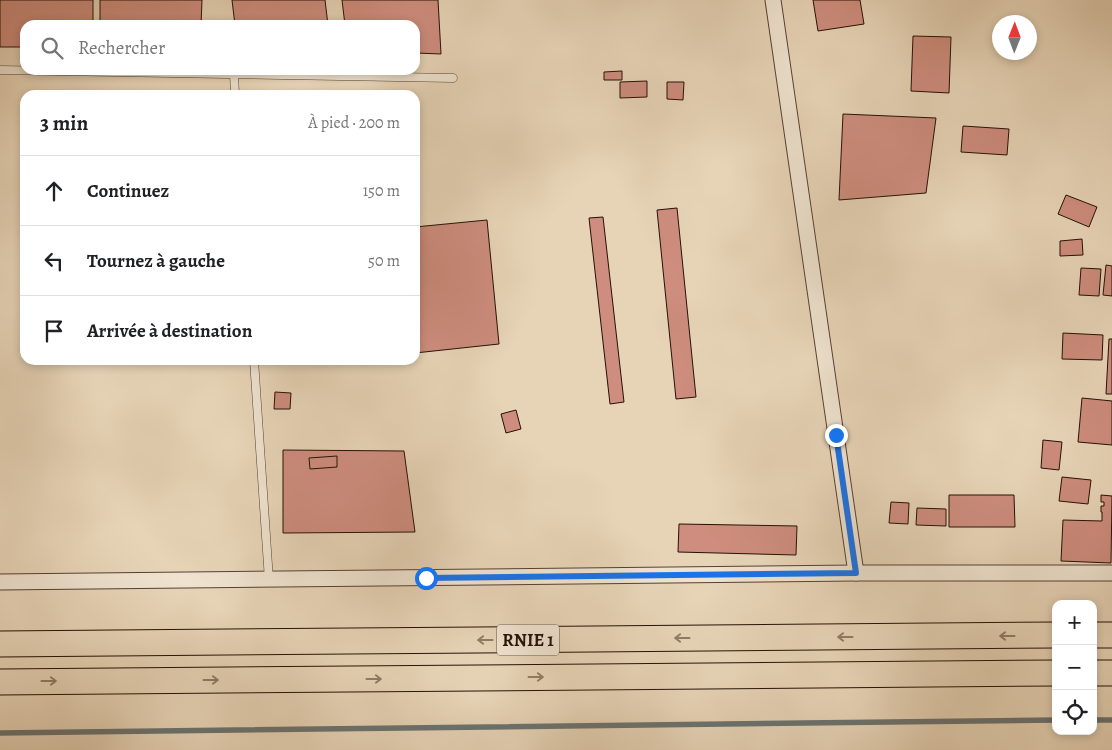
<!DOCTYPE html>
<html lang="fr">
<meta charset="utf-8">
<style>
:root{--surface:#fff;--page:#f6f6f6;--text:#202124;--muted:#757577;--line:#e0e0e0}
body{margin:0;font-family:Alegreya,serif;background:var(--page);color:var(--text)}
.controls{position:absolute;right:15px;bottom:15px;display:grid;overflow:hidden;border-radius:10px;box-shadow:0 2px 8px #0003}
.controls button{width:45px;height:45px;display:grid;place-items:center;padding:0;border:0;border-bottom:1px solid var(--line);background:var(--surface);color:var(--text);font:25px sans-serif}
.compass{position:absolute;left:992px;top:15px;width:45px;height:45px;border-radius:50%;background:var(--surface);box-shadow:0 2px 8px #0003;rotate:1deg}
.stop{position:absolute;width:15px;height:15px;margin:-11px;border:4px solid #1a73e8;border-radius:50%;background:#fff}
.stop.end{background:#1a73e8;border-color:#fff;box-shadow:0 1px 5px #0008}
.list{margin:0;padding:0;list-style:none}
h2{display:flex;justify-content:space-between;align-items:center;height:65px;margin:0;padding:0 20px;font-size:21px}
h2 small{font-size:16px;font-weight:400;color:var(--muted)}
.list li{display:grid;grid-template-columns:32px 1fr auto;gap:15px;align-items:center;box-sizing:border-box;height:70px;padding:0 20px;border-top:1px solid var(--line)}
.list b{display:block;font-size:19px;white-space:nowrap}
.list em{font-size:16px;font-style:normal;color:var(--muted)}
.icon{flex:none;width:28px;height:28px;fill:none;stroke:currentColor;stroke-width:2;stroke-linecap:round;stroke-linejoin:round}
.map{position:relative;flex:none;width:1112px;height:750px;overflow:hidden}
.search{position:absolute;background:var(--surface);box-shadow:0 2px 8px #0003;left:20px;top:20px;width:400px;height:55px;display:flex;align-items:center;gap:12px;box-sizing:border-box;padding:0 18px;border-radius:15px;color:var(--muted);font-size:19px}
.panel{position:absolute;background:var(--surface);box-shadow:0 2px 8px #0003;left:20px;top:90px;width:400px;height:275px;border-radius:15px}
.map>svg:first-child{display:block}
</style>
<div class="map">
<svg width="1112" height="750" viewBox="0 0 1112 750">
<rect width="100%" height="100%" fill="#e7d4b7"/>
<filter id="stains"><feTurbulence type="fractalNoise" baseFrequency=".004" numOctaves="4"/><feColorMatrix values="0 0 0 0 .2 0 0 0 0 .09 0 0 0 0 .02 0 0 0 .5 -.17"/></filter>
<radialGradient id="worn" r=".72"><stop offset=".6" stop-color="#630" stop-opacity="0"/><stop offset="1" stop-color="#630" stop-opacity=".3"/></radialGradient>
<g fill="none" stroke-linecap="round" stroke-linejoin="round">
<g stroke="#6b7471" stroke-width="5.5">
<polyline points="1093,720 1112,720"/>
<polyline points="0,733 1056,720"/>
</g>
</g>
<g fill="#ce8d7e" stroke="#251006">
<polygon points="0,0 93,0 93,25 25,25 25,47 0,47"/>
<polygon points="100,0 202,0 201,25 100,25"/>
<polygon points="232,0 325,0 328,25 235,25"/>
<polygon points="342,0 438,0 441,54 415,53 415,25 345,25"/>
<polygon points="813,0 860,0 864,24 818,31"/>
<polygon points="913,36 951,37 949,93 911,91"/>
<polygon points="622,71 622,80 604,80 604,72"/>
<polygon points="647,81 647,97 620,98 620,82"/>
<polygon points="667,82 684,82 683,100 667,99"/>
<polygon points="843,114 936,118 926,193 839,200"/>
<polygon points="963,126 1009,129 1007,155 961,152"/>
<polygon points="1066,195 1097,207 1089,227 1058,214"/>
<polygon points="677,208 696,397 676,399 657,210"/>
<polygon points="603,217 624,402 610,404 589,218"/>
<polygon points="487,220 499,344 415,353 415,227"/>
<polygon points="1082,239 1083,255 1060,256 1060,241"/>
<polygon points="1106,265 1112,266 1112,296 1103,295"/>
<polygon points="1081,268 1101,269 1099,296 1079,295"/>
<polygon points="1063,333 1103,335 1102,360 1062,359"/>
<polygon points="1109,339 1112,339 1112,394 1106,394"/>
<polygon points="282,360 326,360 326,361 282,362"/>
<polygon points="275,392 291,393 290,409 274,409"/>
<polygon points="1082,398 1112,401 1112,445 1078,442"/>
<polygon points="516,410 521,429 506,433 501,414"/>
<polygon points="1043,440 1062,442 1059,470 1041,468"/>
<polygon points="283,450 404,451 415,532 283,533"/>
<polygon points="337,456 337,467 310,469 309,458"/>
<polygon points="1062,477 1091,480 1088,504 1059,501"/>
<polygon points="949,495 1014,495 1015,527 949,527"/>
<polygon points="1101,495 1112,496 1111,563 1061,561 1063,520 1102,521 1102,512 1101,512 1101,506 1104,506 1104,502 1101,502"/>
<polygon points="891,502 909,503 908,524 889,523"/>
<polygon points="917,508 946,509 946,526 916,525"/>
<polygon points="679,524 797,526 796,555 678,552"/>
</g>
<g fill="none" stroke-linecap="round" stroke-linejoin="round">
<g stroke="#564132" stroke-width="9">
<g id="service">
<polyline points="0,70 453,78"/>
<polyline points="234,74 235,95"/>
<polyline points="254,360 269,580"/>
</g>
</g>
<g stroke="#564132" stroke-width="17">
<g id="minor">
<polyline points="773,0 856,573"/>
<polyline points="0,582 856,573 1112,573"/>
</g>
</g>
<g stroke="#251006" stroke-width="27">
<g id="trunk">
<polyline points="1093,635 1112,635"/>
<polyline points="0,644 1056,635"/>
<polyline points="1093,673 1112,673"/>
<polyline points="0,682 1056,673"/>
</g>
</g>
<use href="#service" stroke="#efe3d0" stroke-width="8"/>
<use href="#minor" stroke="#efe3d0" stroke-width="15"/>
<use href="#trunk" stroke="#e7d4b7" stroke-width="25"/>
</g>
<defs><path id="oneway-shaft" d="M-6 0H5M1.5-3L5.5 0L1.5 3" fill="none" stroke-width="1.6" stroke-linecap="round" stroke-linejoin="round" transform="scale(1.25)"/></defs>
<g stroke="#907c67">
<use href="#oneway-shaft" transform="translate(1007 636) rotate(180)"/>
<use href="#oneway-shaft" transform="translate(845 637) rotate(180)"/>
<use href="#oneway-shaft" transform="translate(682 638) rotate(180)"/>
<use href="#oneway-shaft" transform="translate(485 640) rotate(180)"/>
<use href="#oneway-shaft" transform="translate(536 677)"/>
<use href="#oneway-shaft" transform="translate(374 679)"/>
<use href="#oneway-shaft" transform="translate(211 680)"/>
<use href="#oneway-shaft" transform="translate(49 681)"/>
</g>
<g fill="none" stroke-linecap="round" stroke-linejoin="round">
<polyline stroke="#1a73e8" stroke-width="6" points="426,578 856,573 836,435"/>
</g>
<g text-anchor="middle" stroke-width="4" stroke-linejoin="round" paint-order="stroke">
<rect fill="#efe3d0" stroke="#624f43" stroke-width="1" x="497" y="624.5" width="62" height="31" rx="4"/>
<g font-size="18" font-weight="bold" fill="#251006">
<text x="528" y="646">RNIE 1</text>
</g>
</g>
<rect width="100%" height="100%" filter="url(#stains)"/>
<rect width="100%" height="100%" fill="url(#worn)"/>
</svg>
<div class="controls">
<button>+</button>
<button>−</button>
<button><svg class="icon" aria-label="locate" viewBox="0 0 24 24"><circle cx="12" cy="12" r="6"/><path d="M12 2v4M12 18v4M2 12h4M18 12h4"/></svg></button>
</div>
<svg class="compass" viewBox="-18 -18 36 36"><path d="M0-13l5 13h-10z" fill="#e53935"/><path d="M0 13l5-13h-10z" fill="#757577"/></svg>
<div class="stop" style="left:426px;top:578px"></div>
<div class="stop end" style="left:836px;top:435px"></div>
<div class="search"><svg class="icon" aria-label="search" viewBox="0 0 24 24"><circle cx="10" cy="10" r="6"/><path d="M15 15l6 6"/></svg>Rechercher</div>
<section class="panel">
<h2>3 min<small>À pied · 200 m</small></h2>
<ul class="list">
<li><svg class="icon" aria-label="ahead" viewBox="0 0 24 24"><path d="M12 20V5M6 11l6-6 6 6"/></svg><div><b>Continuez</b></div><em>150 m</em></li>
<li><svg class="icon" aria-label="left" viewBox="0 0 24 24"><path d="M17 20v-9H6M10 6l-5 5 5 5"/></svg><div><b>Tournez à gauche</b></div><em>50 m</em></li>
<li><svg class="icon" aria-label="arrive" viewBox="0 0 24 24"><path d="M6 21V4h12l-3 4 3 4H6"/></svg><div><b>Arrivée à destination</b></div></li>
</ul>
</section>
</div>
